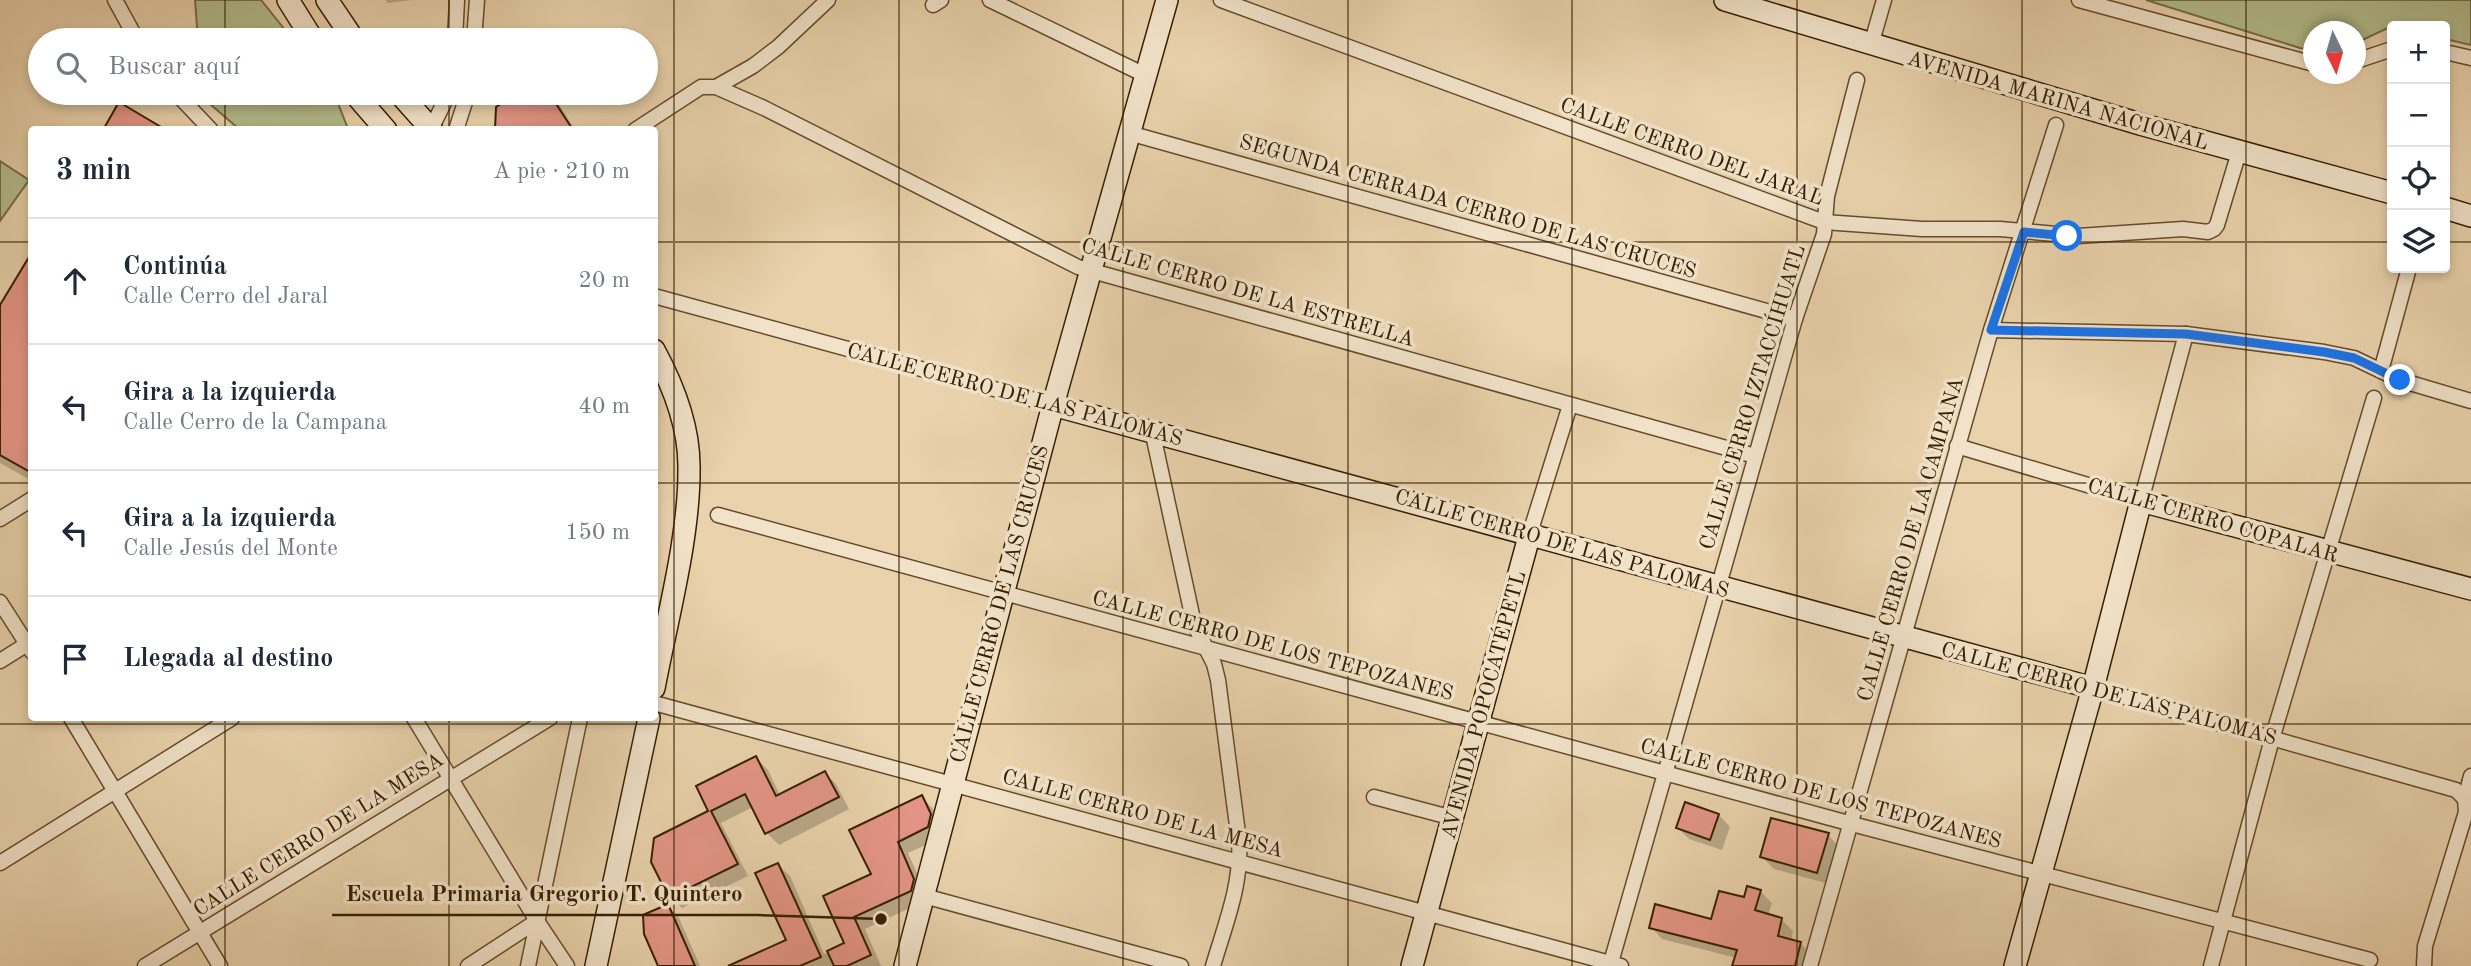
<!DOCTYPE html>
<html lang="es">
<meta charset="utf-8">
<style>
:root{--surface:#fff;--page:#f2f2f3;--text:#1f2937;--muted:#747a83;--line:#e0e1e3}
body{margin:0;font-family:"Old Standard TT",serif;background:var(--page);color:var(--text)}
.controls{position:absolute;right:21px;top:21px;display:grid;overflow:hidden;border-radius:7px;box-shadow:0 4px 10px #0003}
.controls button{width:63px;height:63px;display:grid;place-items:center;padding:0;border:0;border-bottom:2px solid var(--line);background:var(--surface);color:var(--text);font:35px sans-serif}
.compass{position:absolute;left:2303px;top:21px;width:63px;height:63px;border-radius:50%;background:var(--surface);box-shadow:0 4px 10px #0003;rotate:175deg}
.stop{position:absolute;width:21px;height:21px;margin:-16px;border:5px solid #1a73e8;border-radius:50%;background:#fff}
.stop.end{background:#1a73e8;border-color:#fff;box-shadow:0 2px 7px #0008}
.list{margin:0;padding:0;list-style:none}
h2{display:flex;justify-content:space-between;align-items:center;height:91px;margin:0;padding:0 28px;font-size:30px}
h2 small{font-size:23px;font-weight:400;color:var(--muted)}
.list li{display:grid;grid-template-columns:46px 1fr auto;gap:21px;align-items:center;box-sizing:border-box;height:126px;padding:0 28px;border-top:2px solid var(--line)}
.list b{display:block;font-size:26px;white-space:nowrap}
.list p{margin:0;font-size:23px;white-space:nowrap;color:var(--muted)}
.list em{font-size:23px;font-style:normal;color:var(--muted)}
.icon{flex:none;width:38px;height:38px;fill:none;stroke:currentColor;stroke-width:2;stroke-linecap:round;stroke-linejoin:round}
.map{position:relative;flex:none;width:2471px;height:966px;overflow:hidden}
.search{position:absolute;background:var(--surface);box-shadow:0 4px 10px #0003;left:28px;top:28px;width:630px;height:77px;display:flex;align-items:center;gap:18px;box-sizing:border-box;padding:0 24px;border-radius:38px;color:var(--muted);font-size:26px}
.panel{position:absolute;background:var(--surface);box-shadow:0 4px 10px #0003;left:28px;top:126px;width:630px;height:595px;border-radius:7px}
.map>svg:first-child{display:block}
</style>
<div class="map">
<svg width="2471" height="966" viewBox="0 0 2471 966">
<rect width="100%" height="100%" fill="#e9d2ac"/>
<filter id="stains"><feTurbulence type="fractalNoise" baseFrequency=".00286" numOctaves="4"/><feColorMatrix values="0 0 0 0 .2 0 0 0 0 .09 0 0 0 0 .02 0 0 0 .5 -.17"/></filter>
<radialGradient id="worn" r=".72"><stop offset=".6" stop-color="#630" stop-opacity="0"/><stop offset="1" stop-color="#630" stop-opacity=".3"/></radialGradient>
<g fill="#b3bd8d" stroke="#756e46" stroke-width="2">
<polygon points="195,0 261,0 293,40 198,40"/>
<polygon points="2146,0 2471,0 2471,45 2445,39 2445,26 2392,26 2356,43 2356,32 2314,32 2313,50 2300,48"/>
<polygon points="202,93 334,93 348,129 239,129 203,98"/>
<polygon points="0,161 29,180 0,221"/>
</g>
<g fill="#0003">
<polygon points="385,0 411,0 388,3"/>
<polygon points="522,93 552,93 575,130 499,130 497,108"/>
<polygon points="32,255 32,481 0,463 0,309"/>
<polygon points="756,758 768,770 780,795 825,773 836,784 849,809 779,845 767,833 753,807 721,823 748,876 682,908 671,897 711,812 698,786"/>
<polygon points="922,797 933,809 942,827 939,839 908,853 925,891 923,902 865,929 881,966 732,966 788,941 778,865 790,876 824,954 847,944 825,897 873,875"/>
<polygon points="1719,815 1730,827 1722,850 1689,839 1678,828"/>
<polygon points="1828,835 1839,847 1829,884 1774,869 1762,857"/>
<polygon points="1760,891 1772,903 1768,916 1782,920 1793,931 1791,941 1800,943 1812,955 1809,966 1734,966 1737,958 1662,939 1651,927 1712,921"/>
<polygon points="668,906 679,918 700,966 660,966"/>
</g>
<g fill="#e49587" stroke="#372000" stroke-width="2">
<polygon points="519,93 549,93 573,130 495,130 496,107"/>
<polygon points="119,102 166,130 103,130"/>
<polygon points="32,252 32,473 0,455 0,305"/>
<polygon points="756,756 776,796 825,771 839,797 765,834 745,794 711,811 738,864 669,898 651,862 654,838 708,811 696,786"/>
<polygon points="922,795 931,814 928,827 898,842 914,879 911,891 854,917 871,955 847,966 834,966 827,951 844,943 823,896 871,874 849,830"/>
<polygon points="1685,802 1719,814 1710,840 1676,828"/>
<polygon points="1771,818 1829,833 1817,873 1760,857"/>
<polygon points="778,863 821,957 800,966 728,966 786,940 755,873"/>
<polygon points="1747,886 1761,890 1755,910 1782,918 1778,936 1801,942 1795,966 1732,966 1737,950 1649,928 1655,904 1711,919 1719,891 1744,897"/>
<polygon points="668,904 695,966 658,966 644,934 643,915"/>
</g>
<g fill="none" stroke-linecap="round" stroke-linejoin="round">
<g stroke="#644c2b" stroke-width="17">
<g id="street">
<polyline points="115,0 137,40"/>
<polyline points="990,0 1145,75"/>
<polyline points="1221,0 1824,222 1922,229 2000,229 2078,236 2183,229 2208,232 2214,229 2217,225 2239,152"/>
<polyline points="2079,0 2314,64"/>
<polyline points="933,5 941,0"/>
<polyline points="455,40 457,0"/>
<polyline points="474,40 477,0"/>
<polyline points="1871,45 1884,0"/>
<polyline points="2445,52 2471,58"/>
<polyline points="2356,61 2392,49"/>
<polyline points="716,87 764,108 1078,267 1755,456"/>
<polyline points="176,93 211,130"/>
<polyline points="431,129 449,93"/>
<polyline points="456,130 468,93"/>
<polyline points="635,130 701,87 716,87 753,66 778,47 828,0"/>
<polyline points="1129,133 1795,319"/>
<polyline points="654,296 1053,405"/>
<polyline points="1991,330 2186,334 2324,352 2354,358 2400,380 2471,401"/>
<polyline points="2381,371 2409,268"/>
<path d="M1152 430 1194 624 1214 664 1218 680 1239 841C1242 884 1225 925 1213 966"/>
<polyline points="1957,446 2141,501 2186,334"/>
<polyline points="718,515 1852,824 2370,960"/>
<polyline points="0,519 32,499"/>
<polyline points="1530,533 1570,405"/>
<polyline points="0,602 32,652"/>
<polyline points="0,661 32,641"/>
<polyline points="2093,688 2456,790 2465,799"/>
<polyline points="654,703 1621,966"/>
<polyline points="71,718 220,966"/>
<polyline points="414,718 537,921 567,966"/>
<polyline points="1374,797 1453,818"/>
<polyline points="0,863 232,718"/>
<polyline points="924,896 1181,966"/>
<polyline points="145,966 550,718"/>
<polyline points="468,966 537,921"/>
<polyline points="528,966 580,718"/>
<polyline points="1610,966 1795,319 1824,234 1827,196 1857,80"/>
<polyline points="1810,966 1991,330 2056,125"/>
<polyline points="2211,966 2272,739 2374,398"/>
<polyline points="2424,966 2425,946 2466,812 2465,799 2471,776"/>
</g>
</g>
<g stroke="#372000" stroke-width="24">
<g id="secondary">
<polyline points="288,0 313,40"/>
<polyline points="327,0 354,40"/>
<polyline points="1725,0 2140,124 2392,193"/>
<polyline points="354,93 386,130"/>
<polyline points="399,93 432,130"/>
<polyline points="2445,208 2471,216"/>
<path d="M654 350C673 385 689 426 689 466 690 536 667 619 654 688"/>
<polyline points="1053,405 2093,688"/>
<polyline points="596,966 649,718"/>
<polyline points="905,966 1053,405 1167,0"/>
<polyline points="1412,966 1530,533"/>
<polyline points="2015,966 2093,688 2141,501 2471,589"/>
</g>
</g>
<use href="#street" stroke="#f1e2c9" stroke-width="14"/>
<use href="#secondary" stroke="#f1e2c9" stroke-width="21"/>
</g>
<g fill="none" stroke-linecap="round" stroke-linejoin="round">
<polyline stroke="#1a73e8" stroke-width="9" points="2067,236 2024,232 1991,330 2186,334 2324,352 2354,358 2400,380"/>
</g>
<path fill="none" stroke="#372000" stroke-width="2" stroke-opacity="0.55" d="M225 0V40M449 0V40M674 0V966M899 0V966M1123 0V966M1348 0V966M1572 0V966M1797 0V966M2022 0V966M2246 0V966M225 93V130M449 93V130M0 242H32M654 242H2392M2445 242H2471M0 483H32M654 483H2471M225 718V966M449 718V966M0 724H2471"/>
<g text-anchor="middle" stroke-width="7" stroke-linejoin="round" paint-order="stroke">
<g font-size="21" fill="#372000" stroke="#f1e2c9">
<text transform="translate(2058 100) rotate(16)" y="7">AVENIDA MARINA NACIONAL</text>
<text transform="translate(1692 151) rotate(20)" y="7">CALLE CERRO DEL JARAL</text>
<text transform="translate(1468 206) rotate(16)" y="7">SEGUNDA CERRADA CERRO DE LAS CRUCES</text>
<text transform="translate(1248 292) rotate(16)" y="7">CALLE CERRO DE LA ESTRELLA</text>
<text transform="translate(1015 394) rotate(15)" y="7">CALLE CERRO DE LAS PALOMAS</text>
<text transform="translate(1752 397) rotate(-73)" y="7">CALLE CERRO IZTACCÍHUATL</text>
<text transform="translate(2213 520) rotate(16)" y="7">CALLE CERRO COPALAR</text>
<text transform="translate(1910 539) rotate(-74)" y="7">CALLE CERRO DE LA CAMPANA</text>
<text transform="translate(1562 543) rotate(16)" y="7">CALLE CERRO DE LAS PALOMAS</text>
<text transform="translate(999 604) rotate(-75)" y="7">CALLE CERRO DE LAS CRUCES</text>
<text transform="translate(1273 645) rotate(15)" y="7">CALLE CERRO DE LOS TEPOZANES</text>
<text transform="translate(2109 693) rotate(15)" y="7">CALLE CERRO DE LAS PALOMAS</text>
<text transform="translate(1483 705) rotate(-75)" y="7">AVENIDA POPOCATÉPETL</text>
<text transform="translate(1821 793) rotate(15)" y="7">CALLE CERRO DE LOS TEPOZANES</text>
<text transform="translate(1143 813) rotate(15)" y="7">CALLE CERRO DE LA MESA</text>
<text transform="translate(318 834) rotate(-32)" y="7">CALLE CERRO DE LA MESA</text>
</g>
</g>
<path fill="none" stroke="#372000" stroke-width="2.5" d="M881 919L757 915H332"/>
<circle fill="#372000" stroke="#f1e2c9" stroke-width="2.5" cx="881" cy="919" r="7"/>
<g font-size="23" text-anchor="middle" font-weight="bold" fill="#372000" stroke="#f1e2c9" stroke-width="7" stroke-linejoin="round" paint-order="stroke">
<text x="544" y="901">Escuela Primaria Gregorio T. Quintero</text>
</g>
<rect width="100%" height="100%" filter="url(#stains)"/>
<rect width="100%" height="100%" fill="url(#worn)"/>
</svg>
<div class="controls">
<button>+</button>
<button>−</button>
<button><svg class="icon" aria-label="locate" viewBox="0 0 24 24"><circle cx="12" cy="12" r="6"/><path d="M12 2v4M12 18v4M2 12h4M18 12h4"/></svg></button>
<button><svg class="icon" aria-label="layers" viewBox="0 0 24 24"><path d="M12 4l9 5-9 5-9-5zM3 14l9 5 9-5"/></svg></button>
</div>
<svg class="compass" viewBox="-18 -18 36 36"><path d="M0-13l5 13h-10z" fill="#e53935"/><path d="M0 13l5-13h-10z" fill="#747a83"/></svg>
<div class="stop" style="left:2067px;top:236px"></div>
<div class="stop end" style="left:2400px;top:380px"></div>
<div class="search"><svg class="icon" aria-label="search" viewBox="0 0 24 24"><circle cx="10" cy="10" r="6"/><path d="M15 15l6 6"/></svg>Buscar aquí</div>
<section class="panel">
<h2>3 min<small>A pie · 210 m</small></h2>
<ul class="list">
<li><svg class="icon" aria-label="ahead" viewBox="0 0 24 24"><path d="M12 20V5M6 11l6-6 6 6"/></svg><div><b>Continúa</b><p>Calle Cerro del Jaral</p></div><em>20 m</em></li>
<li><svg class="icon" aria-label="left" viewBox="0 0 24 24"><path d="M17 20v-9H6M10 6l-5 5 5 5"/></svg><div><b>Gira a la izquierda</b><p>Calle Cerro de la Campana</p></div><em>40 m</em></li>
<li><svg class="icon" aria-label="left" viewBox="0 0 24 24"><path d="M17 20v-9H6M10 6l-5 5 5 5"/></svg><div><b>Gira a la izquierda</b><p>Calle Jesús del Monte</p></div><em>150 m</em></li>
<li><svg class="icon" aria-label="arrive" viewBox="0 0 24 24"><path d="M6 21V4h12l-3 4 3 4H6"/></svg><div><b>Llegada al destino</b></div></li>
</ul>
</section>
</div>
